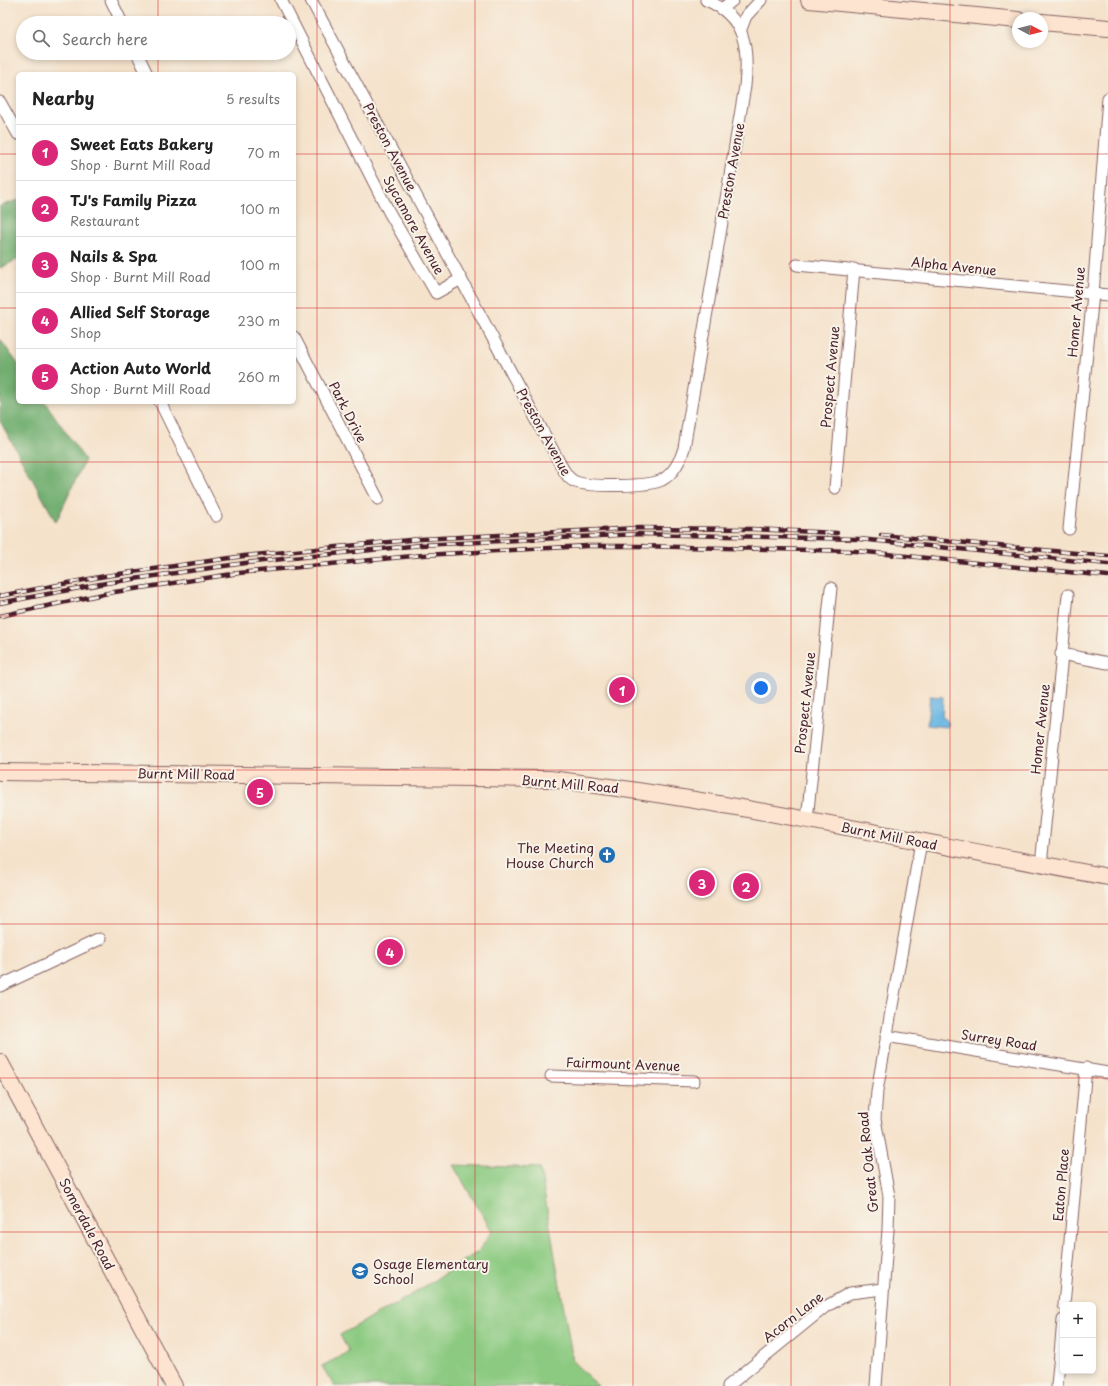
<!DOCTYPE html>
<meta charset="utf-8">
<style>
:root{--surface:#fff;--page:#f6f6f6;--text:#222;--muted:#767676;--line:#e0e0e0;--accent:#db2777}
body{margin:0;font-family:"Playpen Sans",sans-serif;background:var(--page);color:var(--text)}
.controls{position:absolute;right:12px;bottom:12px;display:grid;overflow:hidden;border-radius:6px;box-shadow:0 2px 6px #0003}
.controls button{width:36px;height:36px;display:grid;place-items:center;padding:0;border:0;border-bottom:1px solid var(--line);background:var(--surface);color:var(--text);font:20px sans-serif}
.compass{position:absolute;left:1012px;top:12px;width:36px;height:36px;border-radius:50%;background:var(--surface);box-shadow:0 2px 6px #0003;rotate:97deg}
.you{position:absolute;left:761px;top:688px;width:14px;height:14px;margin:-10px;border:3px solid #fff;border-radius:50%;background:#1a73e8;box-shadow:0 0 0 6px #1a73e833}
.badge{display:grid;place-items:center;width:26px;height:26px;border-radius:50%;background:var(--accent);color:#fff;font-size:13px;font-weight:700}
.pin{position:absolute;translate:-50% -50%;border:2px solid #fff;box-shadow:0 1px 4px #0006}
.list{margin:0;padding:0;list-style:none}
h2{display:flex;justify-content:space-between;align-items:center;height:52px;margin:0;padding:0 16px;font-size:17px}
h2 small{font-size:13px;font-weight:400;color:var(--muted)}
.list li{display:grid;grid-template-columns:26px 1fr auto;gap:12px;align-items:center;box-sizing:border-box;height:56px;padding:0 16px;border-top:1px solid var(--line)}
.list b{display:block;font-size:15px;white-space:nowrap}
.list p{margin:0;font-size:13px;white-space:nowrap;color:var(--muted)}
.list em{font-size:13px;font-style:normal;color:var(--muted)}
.icon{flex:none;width:22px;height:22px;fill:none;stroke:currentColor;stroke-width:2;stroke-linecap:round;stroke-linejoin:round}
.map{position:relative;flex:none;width:1108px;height:1386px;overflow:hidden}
.search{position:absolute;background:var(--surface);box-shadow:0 2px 6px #0003;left:16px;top:16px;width:280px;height:44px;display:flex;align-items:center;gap:10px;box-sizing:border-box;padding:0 14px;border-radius:22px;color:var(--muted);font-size:15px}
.panel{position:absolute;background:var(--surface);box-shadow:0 2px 6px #0003;left:16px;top:72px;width:280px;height:332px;border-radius:6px}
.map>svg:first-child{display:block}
</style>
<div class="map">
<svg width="1108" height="1386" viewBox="0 0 1108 1386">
<rect width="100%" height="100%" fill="#f7f3e8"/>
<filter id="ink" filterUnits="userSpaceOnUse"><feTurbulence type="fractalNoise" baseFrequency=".025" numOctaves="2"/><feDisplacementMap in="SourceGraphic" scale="8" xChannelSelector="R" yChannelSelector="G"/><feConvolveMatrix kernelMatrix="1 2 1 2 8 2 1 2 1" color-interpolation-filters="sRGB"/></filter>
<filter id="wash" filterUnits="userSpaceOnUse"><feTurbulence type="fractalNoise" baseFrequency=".012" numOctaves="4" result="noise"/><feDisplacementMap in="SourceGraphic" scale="16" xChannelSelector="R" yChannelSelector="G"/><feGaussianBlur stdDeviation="0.9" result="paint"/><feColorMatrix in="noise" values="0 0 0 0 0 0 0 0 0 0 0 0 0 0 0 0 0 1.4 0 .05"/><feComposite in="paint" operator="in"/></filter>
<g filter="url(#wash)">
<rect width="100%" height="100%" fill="#f5e2cb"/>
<polygon fill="#8cca81" stroke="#6b7456" points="453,1165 540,1168 573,1362 598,1386 334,1386 322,1366 349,1352 340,1335 413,1294 479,1251 492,1231"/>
<g fill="#71ae6f" stroke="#5e664d">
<polygon points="18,200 18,259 0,268 0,206"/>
<polygon points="0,339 18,364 18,402 45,402 85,460 56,522 0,421"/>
</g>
<polygon fill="#68b6e2" stroke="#596a86" points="930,696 943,697 942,716 947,722 947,727 927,725"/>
</g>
<g filter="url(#ink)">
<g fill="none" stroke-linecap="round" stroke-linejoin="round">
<g stroke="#866363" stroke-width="13">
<g id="street">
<polyline points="111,0 122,23"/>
<polyline points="281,0 389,212 436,293 461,279"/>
<path d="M311 0 563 469C567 475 569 480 576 482 590 487 648 487 662 480 673 474 681 460 684 448L745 86C749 48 746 17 706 0"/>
<polyline points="722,9 733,0"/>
<polyline points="741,29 746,16 761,0"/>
<polyline points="137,53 147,74"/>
<polyline points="0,102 18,134"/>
<polyline points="797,265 1108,295"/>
<polyline points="294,337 378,499"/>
<polyline points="160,402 216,516"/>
<polyline points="835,488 854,269"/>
<polyline points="1069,529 1093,294 1108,98"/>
<polyline points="1061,654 1108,663"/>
<polyline points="807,820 831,588"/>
<polyline points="1041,865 1068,595"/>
<polyline points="0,986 100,939"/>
<polyline points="886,1036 1108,1073"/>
<polyline points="551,1076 694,1081"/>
<polyline points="1064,1305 1086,1068"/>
<polyline points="728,1386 825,1307 850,1293 883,1289"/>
<polyline points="876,1386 888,1230 889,1196 875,1119 877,1091 921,842"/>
<polyline points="1057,1386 1063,1320"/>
</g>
</g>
<g stroke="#866363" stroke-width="18">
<g id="secondary">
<polyline points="809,0 1018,20"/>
<polyline points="1042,22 1108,28"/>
<path d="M0 772 550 779C737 802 922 843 1108 877"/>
<polyline points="0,1062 174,1386"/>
</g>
</g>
<use href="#street" stroke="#fff" stroke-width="11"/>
<use href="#secondary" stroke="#fde4d0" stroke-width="16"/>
<g stroke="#4a1f2b" stroke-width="4.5">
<g id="rail">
<polyline points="881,535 1108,556"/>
<polyline points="0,596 105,576 244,556 420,539 639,528 751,529 837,533"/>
<polyline points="0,603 106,583 245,563 421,545 639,534 859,539 1108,564"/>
<polyline points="0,616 108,593 239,573 423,555 587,546 637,546 856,551 1108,576"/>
</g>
</g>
<use href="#rail" stroke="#f7f3e8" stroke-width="3" stroke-dasharray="9" stroke-linecap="butt"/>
</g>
</g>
<path fill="none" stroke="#d62828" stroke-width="1" stroke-opacity="0.55" d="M158 0V23M317 0V1386M475 0V1386M633 0V1386M791 0V1386M950 0V1386M158 53V74M0 154H18M294 154H1108M0 308H18M294 308H1108M158 402V1386M0 462H1108M0 616H1108M0 770H1108M0 924H1108M0 1078H1108M0 1232H1108"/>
<defs>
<g id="church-disc" transform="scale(0.9)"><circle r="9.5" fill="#1f6fb2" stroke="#f7f3e8"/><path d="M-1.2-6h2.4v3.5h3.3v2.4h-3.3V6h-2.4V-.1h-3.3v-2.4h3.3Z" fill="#fff"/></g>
<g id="school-disc" transform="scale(0.9)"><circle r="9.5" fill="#1f6fb2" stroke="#f7f3e8"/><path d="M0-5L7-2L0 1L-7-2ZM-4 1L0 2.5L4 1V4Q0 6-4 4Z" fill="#fff"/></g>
</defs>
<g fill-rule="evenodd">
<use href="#church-disc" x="607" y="855"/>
<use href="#school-disc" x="360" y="1271"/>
</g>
<g text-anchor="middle" stroke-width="4" stroke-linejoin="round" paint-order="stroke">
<g font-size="13" fill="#4a1f2b" stroke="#f7f3e8">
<text transform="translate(390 147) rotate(62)" y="5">Preston Avenue</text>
<text transform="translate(731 171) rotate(-80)" y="5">Preston Avenue</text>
<text transform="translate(414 225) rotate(61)" y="5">Sycamore Avenue</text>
<text transform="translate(954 266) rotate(6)" y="5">Alpha Avenue</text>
<text transform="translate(1076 312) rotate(-85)" y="5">Homer Avenue</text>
<text transform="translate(830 377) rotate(-85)" y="5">Prospect Avenue</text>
<text transform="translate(348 412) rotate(63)" y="5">Park Drive</text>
<text transform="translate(544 432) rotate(61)" y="5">Preston Avenue</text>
<text transform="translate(805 703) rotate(-84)" y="5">Prospect Avenue</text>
<text transform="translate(1040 729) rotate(-84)" y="5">Homer Avenue</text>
<text transform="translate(186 774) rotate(1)" y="5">Burnt Mill Road</text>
<text transform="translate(570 784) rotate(5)" y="5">Burnt Mill Road</text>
<text transform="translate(889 836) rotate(11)" y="5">Burnt Mill Road</text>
<text transform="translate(999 1040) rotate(9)" y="5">Surrey Road</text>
<text transform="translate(623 1064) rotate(2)" y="5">Fairmount Avenue</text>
<text transform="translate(868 1162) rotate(-96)" y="5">Great Oak Road</text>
<text transform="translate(1061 1185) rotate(-85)" y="5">Eaton Place</text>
<text transform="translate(87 1224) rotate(62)" y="5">Somerdale Road</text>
<text transform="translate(793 1317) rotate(-38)" y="5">Acorn Lane</text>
</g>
<g font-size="13" fill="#4a1f2b" stroke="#f7f3e8" text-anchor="end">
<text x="594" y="853">The Meeting<tspan x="594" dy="15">House Church</tspan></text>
<text x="373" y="1269" text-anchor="start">Osage Elementary<tspan x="373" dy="15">School</tspan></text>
</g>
</g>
</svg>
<div class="controls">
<button>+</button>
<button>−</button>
</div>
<svg class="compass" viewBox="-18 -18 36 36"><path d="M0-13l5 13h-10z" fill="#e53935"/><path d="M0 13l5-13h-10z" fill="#767676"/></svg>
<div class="you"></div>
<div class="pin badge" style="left:622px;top:690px">1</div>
<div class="pin badge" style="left:746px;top:886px">2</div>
<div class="pin badge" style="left:702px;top:883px">3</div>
<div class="pin badge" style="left:390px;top:952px">4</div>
<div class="pin badge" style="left:260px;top:792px">5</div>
<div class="search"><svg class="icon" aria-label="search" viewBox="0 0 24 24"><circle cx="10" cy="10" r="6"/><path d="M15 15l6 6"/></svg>Search here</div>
<section class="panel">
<h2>Nearby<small>5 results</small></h2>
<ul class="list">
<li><span class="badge">1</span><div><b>Sweet Eats Bakery</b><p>Shop · Burnt Mill Road</p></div><em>70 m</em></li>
<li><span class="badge">2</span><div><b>TJ's Family Pizza</b><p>Restaurant</p></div><em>100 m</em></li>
<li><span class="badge">3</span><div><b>Nails &amp; Spa</b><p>Shop · Burnt Mill Road</p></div><em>100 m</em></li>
<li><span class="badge">4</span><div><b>Allied Self Storage</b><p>Shop</p></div><em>230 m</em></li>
<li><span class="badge">5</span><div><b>Action Auto World</b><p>Shop · Burnt Mill Road</p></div><em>260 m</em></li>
</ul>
</section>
</div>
